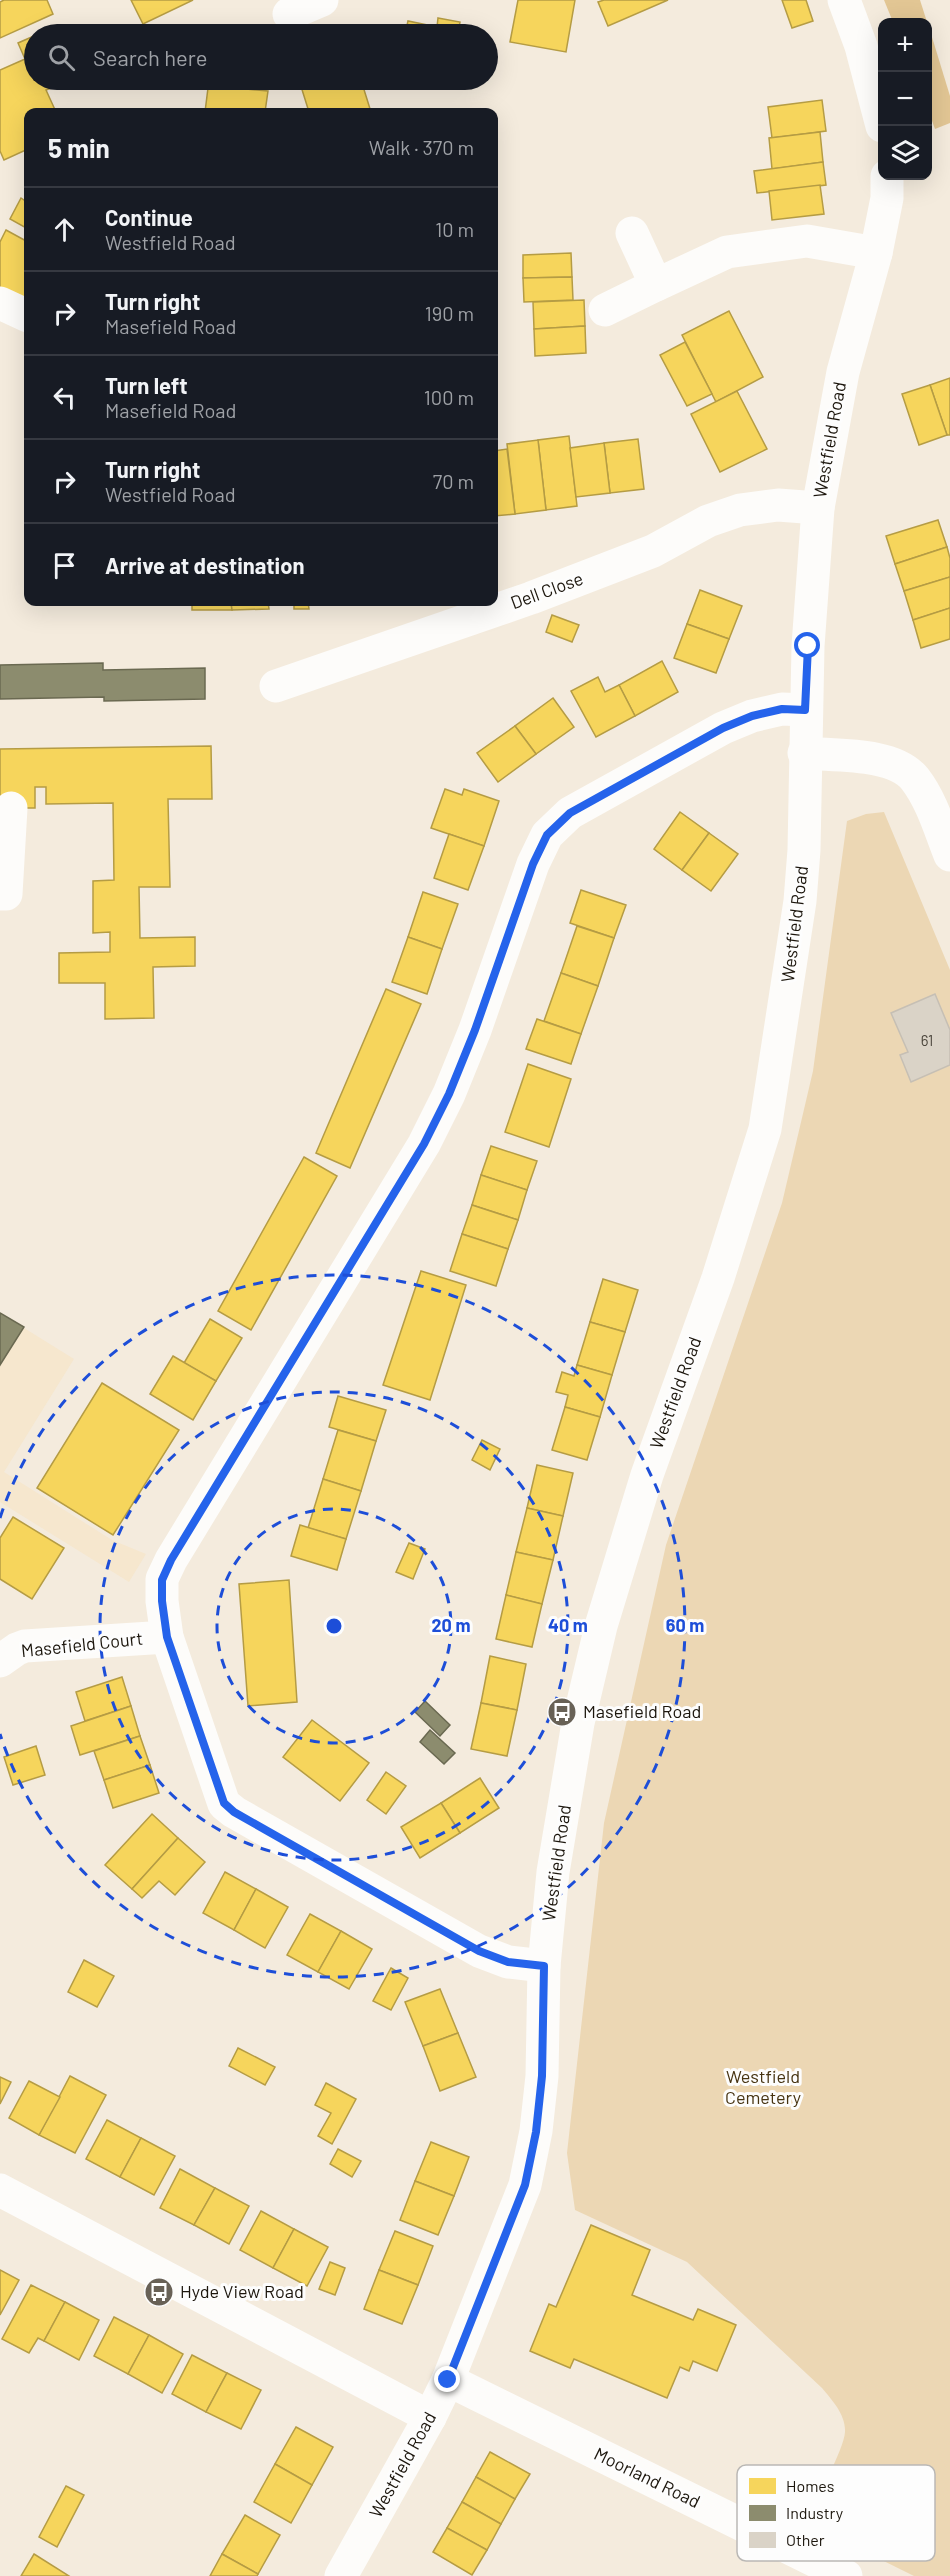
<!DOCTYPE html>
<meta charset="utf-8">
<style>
:root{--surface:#171b24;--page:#242831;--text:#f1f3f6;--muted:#9ea1a6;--line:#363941}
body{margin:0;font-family:Barlow,sans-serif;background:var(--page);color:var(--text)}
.controls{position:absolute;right:18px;top:18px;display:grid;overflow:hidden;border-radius:12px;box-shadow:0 6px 24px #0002}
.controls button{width:54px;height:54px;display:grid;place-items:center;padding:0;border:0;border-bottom:2px solid var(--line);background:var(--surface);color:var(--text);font:30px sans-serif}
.stop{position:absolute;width:18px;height:18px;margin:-14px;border:4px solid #2563eb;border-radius:50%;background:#fff}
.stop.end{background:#2563eb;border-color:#fff;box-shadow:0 2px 6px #0008}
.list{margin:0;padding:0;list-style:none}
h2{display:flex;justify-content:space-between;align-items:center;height:78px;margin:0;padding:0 24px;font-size:26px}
h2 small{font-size:20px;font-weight:400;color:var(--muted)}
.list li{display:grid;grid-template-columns:39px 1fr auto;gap:18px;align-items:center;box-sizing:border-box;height:84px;padding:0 24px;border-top:2px solid var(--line)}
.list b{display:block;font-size:22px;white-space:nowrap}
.list p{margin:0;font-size:20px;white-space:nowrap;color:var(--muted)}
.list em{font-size:20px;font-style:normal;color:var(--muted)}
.icon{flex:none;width:33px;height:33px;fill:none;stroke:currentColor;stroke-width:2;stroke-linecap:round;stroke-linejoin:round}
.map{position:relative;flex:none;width:950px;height:2576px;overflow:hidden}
.search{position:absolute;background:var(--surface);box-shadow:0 6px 24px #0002;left:24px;top:24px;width:474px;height:66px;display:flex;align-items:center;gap:15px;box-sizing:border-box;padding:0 21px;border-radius:33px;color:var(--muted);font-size:22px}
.panel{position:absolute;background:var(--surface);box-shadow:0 6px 24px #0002;left:24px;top:108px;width:474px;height:498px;border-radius:12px}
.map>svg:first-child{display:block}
</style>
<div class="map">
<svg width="950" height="2576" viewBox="0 0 950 2576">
<rect width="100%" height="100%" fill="#f4ebdd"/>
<polygon fill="#f6e7ce" points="0,1313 74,1359 4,1472 112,1540 146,1554 129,1582 0,1502"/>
<path fill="#ecd7b4" d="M884 812 950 970V2576H914L805 2522C814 2503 844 2450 845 2432 846 2415 832 2400 822 2388L687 2262 575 2210 567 2153 604 1823 666 1545 782 1203 813 1071 847 821 866 814Z"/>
<g fill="#e2c694">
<polygon points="884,0 920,0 927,22 893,22"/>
<polygon points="928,24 950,96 950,123 935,129 928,110"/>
</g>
<g fill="#f6d55c" stroke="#b59c44" stroke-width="1.5">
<polygon points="4,0 47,0 53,14 0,38 0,2"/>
<polygon points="131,0 193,0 143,24"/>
<polygon points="518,0 575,0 566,52 510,42"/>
<polygon points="604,0 668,0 608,26 598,2"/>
<polygon points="782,0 806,0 813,21 792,28"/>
<polygon points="438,18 460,22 458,33 467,34 405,34 408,21 437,27"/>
<polygon points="34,36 34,80 57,80 59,85 46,90 56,112 28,112 28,126 25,128 28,135 28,149 4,160 0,151 0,70 25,59 18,43"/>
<polygon points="209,80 237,80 236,88 268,91 265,112 205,112"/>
<polygon points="299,80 361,80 371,112 309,112"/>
<polygon points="437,80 476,80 475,86"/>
<polygon points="822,100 826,131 772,138 768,107"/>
<polygon points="820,132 823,162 772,169 769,138"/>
<polygon points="823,162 826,185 757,193 754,171"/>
<polygon points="820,185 824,214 772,220 769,191"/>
<polygon points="21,198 27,202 28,199 28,229 10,219"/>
<polygon points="6,230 28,242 28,307 0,292 0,242"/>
<polygon points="571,253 572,277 523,278 523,255"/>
<polygon points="572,277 573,300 524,302 523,278"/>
<polygon points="584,300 585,326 534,329 533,302"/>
<polygon points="729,311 763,377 716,402 682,335"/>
<polygon points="585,326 586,353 535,356 534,329"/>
<polygon points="685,342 712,394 687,406 660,355"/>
<polygon points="950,378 950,435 947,435 930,385"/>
<polygon points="930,385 947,435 919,445 902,394"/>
<polygon points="737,391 767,449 720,472 691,414"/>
<polygon points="569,436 577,506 546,510 538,440"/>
<polygon points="638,439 644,489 610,493 604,443"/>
<polygon points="538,440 546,510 515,514 507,444"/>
<polygon points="604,443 610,493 576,497 570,448"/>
<polygon points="507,449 515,514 494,516 494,451"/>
<polygon points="938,520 947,547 895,564 886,536"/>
<polygon points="947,547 950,558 950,577 904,591 895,564"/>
<polygon points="950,577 950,608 913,620 904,591"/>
<polygon points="700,590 742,606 729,639 687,624"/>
<polygon points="192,602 231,602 232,610 192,610"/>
<polygon points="231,602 268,602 269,609 232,610"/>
<polygon points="294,602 308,602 309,609 294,609"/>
<polygon points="950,608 950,639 921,648 913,620"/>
<polygon points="552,615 579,625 572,642 546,632"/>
<polygon points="687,624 729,639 716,673 674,658"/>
<polygon points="662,661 678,692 635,716 619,685"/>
<polygon points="598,677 605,692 619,685 635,716 596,737 571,691"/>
<polygon points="553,698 574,727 536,754 515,726"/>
<polygon points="515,726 536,754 498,782 477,753"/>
<polygon points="211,746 212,799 168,799 170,887 139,887 140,938 195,937 195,966 153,967 154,1018 105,1019 105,983 59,983 59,953 110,952 110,932 93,933 93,881 114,880 113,803 46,804 46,787 35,787 35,808 0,808 0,749"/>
<polygon points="445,789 462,795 464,789 499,801 484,846 431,828"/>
<polygon points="680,812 709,833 682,870 654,849"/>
<polygon points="709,833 738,854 711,891 682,870"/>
<polygon points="449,834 484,846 468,890 434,878"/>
<polygon points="581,890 626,905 614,938 570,923"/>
<polygon points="423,892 458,904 442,949 408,937"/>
<polygon points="577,926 614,938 598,986 561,973"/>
<polygon points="408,937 442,949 427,994 392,982"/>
<polygon points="561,973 598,986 581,1034 544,1021"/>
<polygon points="386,989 421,1004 350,1168 316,1153"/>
<polygon points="537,1019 581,1034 571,1064 526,1049"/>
<polygon points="528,1064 571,1079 549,1147 505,1132"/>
<polygon points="491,1146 537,1161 527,1190 481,1175"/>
<polygon points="304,1157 337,1176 251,1330 218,1311"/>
<polygon points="481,1175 527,1190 518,1220 472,1205"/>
<polygon points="472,1205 518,1220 508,1249 462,1234"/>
<polygon points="462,1234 508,1249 496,1286 450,1271"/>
<polygon points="421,1271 466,1285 430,1400 383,1385"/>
<polygon points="603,1279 638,1290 625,1332 590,1322"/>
<polygon points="210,1319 242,1338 216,1381 184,1363"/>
<polygon points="590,1322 625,1332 612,1375 577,1365"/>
<polygon points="173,1356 216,1381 193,1420 150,1394"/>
<polygon points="577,1365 612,1375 600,1417 565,1407 568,1395 556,1392 562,1372 574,1376"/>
<polygon points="102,1383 179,1430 113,1535 37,1488"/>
<polygon points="338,1396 386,1410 376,1441 329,1427"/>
<polygon points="565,1407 600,1417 587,1460 552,1450"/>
<polygon points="338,1430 376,1441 361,1491 323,1479"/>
<polygon points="482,1440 500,1449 490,1470 472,1460"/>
<polygon points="537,1465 573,1473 563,1516 527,1508"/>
<polygon points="323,1479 361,1491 346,1539 308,1528"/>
<polygon points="527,1508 563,1516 553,1560 516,1552"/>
<polygon points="13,1517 64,1548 32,1599 0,1579 0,1538"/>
<polygon points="300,1525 346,1539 337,1570 291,1556"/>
<polygon points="409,1543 425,1549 413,1579 396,1572"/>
<polygon points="516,1552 553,1560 542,1604 506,1595"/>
<polygon points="289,1580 297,1702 248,1706 239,1584"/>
<polygon points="506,1595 542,1604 532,1647 496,1639"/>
<polygon points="490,1656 526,1664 517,1710 481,1703"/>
<polygon points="122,1677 131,1706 85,1721 76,1692"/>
<polygon points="481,1703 517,1710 507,1756 471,1749"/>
<polygon points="131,1706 140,1736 80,1755 71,1726"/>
<polygon points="312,1720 369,1763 340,1801 283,1757"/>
<polygon points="140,1736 150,1765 104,1780 94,1751"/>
<polygon points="36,1746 45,1775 13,1785 4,1757"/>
<polygon points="150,1765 159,1793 113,1808 104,1780"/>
<polygon points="386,1772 406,1786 386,1814 367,1800"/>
<polygon points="480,1778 499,1808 460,1833 441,1803"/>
<polygon points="441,1803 460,1833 420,1858 401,1827"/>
<polygon points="152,1814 178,1838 132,1889 105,1865"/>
<polygon points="178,1838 205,1862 175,1895 159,1881 142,1898 132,1889"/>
<polygon points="225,1872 256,1889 234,1930 203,1913"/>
<polygon points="256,1889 288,1907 265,1948 234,1930"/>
<polygon points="310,1914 341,1931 318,1972 287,1955"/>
<polygon points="341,1931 372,1949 349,1989 318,1972"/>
<polygon points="84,1960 114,1976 97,2007 68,1992"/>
<polygon points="391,1968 408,1978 391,2010 373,2001"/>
<polygon points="440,1989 458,2033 423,2046 405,2002"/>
<polygon points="458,2033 476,2077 440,2091 423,2046"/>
<polygon points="238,2048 275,2067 265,2085 229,2066"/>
<polygon points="70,2076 106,2095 75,2153 39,2135"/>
<polygon points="0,2077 11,2082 0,2104"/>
<polygon points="29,2081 60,2097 39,2135 9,2118"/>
<polygon points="326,2083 356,2099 332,2144 318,2136 331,2113 315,2105"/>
<polygon points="107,2120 141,2138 120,2177 86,2159"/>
<polygon points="141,2138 175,2156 154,2195 120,2177"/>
<polygon points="431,2142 469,2157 454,2196 415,2181"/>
<polygon points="338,2149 361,2161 352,2177 330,2164"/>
<polygon points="180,2169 215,2188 194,2225 160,2208"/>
<polygon points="415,2181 454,2196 438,2235 400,2220"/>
<polygon points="215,2188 249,2206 229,2244 194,2225"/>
<polygon points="261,2211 294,2229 273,2268 240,2250"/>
<polygon points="591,2225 650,2250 632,2295 693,2320 698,2309 736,2325 717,2371 693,2361 689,2371 680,2367 667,2398 574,2359 570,2368 530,2351 549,2304 556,2307"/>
<polygon points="294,2229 328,2247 307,2286 273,2268"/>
<polygon points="395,2231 433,2246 418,2285 379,2270"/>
<polygon points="330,2262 345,2268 335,2295 319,2289"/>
<polygon points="0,2270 19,2280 0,2315"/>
<polygon points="379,2270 418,2285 402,2324 364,2309"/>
<polygon points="31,2285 65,2302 44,2341 38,2338 29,2353 2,2339"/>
<polygon points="65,2302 99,2320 79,2360 44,2341"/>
<polygon points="114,2317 149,2335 128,2374 94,2356"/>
<polygon points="149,2335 183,2354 162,2393 128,2374"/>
<polygon points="192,2355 227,2373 206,2412 172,2394"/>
<polygon points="227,2373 261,2390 241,2429 206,2412"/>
<polygon points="296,2427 333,2447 312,2485 275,2464"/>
<polygon points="490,2452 530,2474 515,2499 476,2477"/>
<polygon points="275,2464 312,2485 291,2523 254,2502"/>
<polygon points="476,2477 515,2499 501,2524 462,2502"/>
<polygon points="66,2486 84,2495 57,2547 39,2537"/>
<polygon points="462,2502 501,2524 487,2550 447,2528"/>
<polygon points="245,2515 280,2535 258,2574 222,2554"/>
<polygon points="447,2528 487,2550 472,2575 433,2552"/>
<polygon points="34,2554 69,2576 21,2576"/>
<polygon points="222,2554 258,2574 257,2576 210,2576"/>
</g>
<g fill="#8c8c6e" stroke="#6a6951" stroke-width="1.5">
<polygon points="103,663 103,670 205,668 205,699 104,701 104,697 0,699 0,665"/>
<polygon points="0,1313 24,1327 0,1365"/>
<polygon points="425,1701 450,1725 440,1736 415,1712"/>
<polygon points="430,1730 455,1753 444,1764 420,1742"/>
</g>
<polygon fill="#dad3c7" stroke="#c6bfb4" stroke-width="1.5" points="935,994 950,1030 950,1065 911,1082 900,1055 908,1052 891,1013"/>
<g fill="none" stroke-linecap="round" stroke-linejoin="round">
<g stroke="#fdfcfa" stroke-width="33">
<polyline points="289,14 322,0"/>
<polyline points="632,233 656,285 727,252 807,241 876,253"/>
<polyline points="0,303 28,316"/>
<polyline points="605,310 656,285"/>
<polyline points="276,686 531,598 653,551 708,521 740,510 778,505 818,508"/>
<path d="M804 753C835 756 894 752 915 779 932 801 940 830 950 855"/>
<polyline points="0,894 6,894 11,808"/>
<polyline points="0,1661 17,1649 25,1646 167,1637"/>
<polyline points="544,1966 508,1962 479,1951 234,1812 224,1804 167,1637 162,1601 162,1579 171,1560 424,1144 449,1094 475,1030 533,864 547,835 570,813 723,728 752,716 782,709 805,710"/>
<polyline points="0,2190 430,2417"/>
<polyline points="448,2380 846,2576"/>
</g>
<g stroke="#fdfcfa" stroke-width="33">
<polyline points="844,0 861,46 882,126"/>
<polyline points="341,2576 430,2417 448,2380 525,2185 536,2131 542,2076 544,1966 553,1872 578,1723 601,1626 647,1475 718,1278 765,1129 800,901 804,850 808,646 818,508 843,372 876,253 887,198 887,176"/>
</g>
</g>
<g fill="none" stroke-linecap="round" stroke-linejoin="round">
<polyline stroke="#2563eb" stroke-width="8" points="448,2380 525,2185 536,2132 542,2076 544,1966 508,1962 479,1951 234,1812 224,1803 167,1637 162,1601 162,1580 171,1560 424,1144 449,1094 475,1030 533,864 547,835 570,813 723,728 752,716 782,709 805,710 808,646"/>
</g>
<g fill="none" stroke="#1d4ed8" stroke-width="3" stroke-dasharray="10 8">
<circle cx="334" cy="1626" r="117"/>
<circle cx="334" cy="1626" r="234"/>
<path d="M0 1518A351 351 0 1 1 0 1734"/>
</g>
<defs>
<g id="bus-disc" transform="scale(1.5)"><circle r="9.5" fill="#686156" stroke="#fdfdfd"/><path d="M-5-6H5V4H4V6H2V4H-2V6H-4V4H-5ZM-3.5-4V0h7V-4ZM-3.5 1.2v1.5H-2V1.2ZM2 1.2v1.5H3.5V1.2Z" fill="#fff"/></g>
</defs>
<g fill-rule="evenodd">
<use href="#bus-disc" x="562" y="1712"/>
<use href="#bus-disc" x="159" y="2292"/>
</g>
<g text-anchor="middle" stroke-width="6" stroke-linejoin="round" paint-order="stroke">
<g font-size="15" fill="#4c463c">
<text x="927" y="1046">61</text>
</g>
<g font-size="18" fill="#1c160d" stroke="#fdfdfd">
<text transform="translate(830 440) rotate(-80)" y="6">Westfield Road</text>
<text transform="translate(547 591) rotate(-20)" y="6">Dell Close</text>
<text transform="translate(795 924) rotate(-83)" y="6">Westfield Road</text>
<text transform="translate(676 1393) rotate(-70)" y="6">Westfield Road</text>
<text transform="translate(82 1645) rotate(-6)" y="6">Masefield Court</text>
<text transform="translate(557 1863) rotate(-82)" y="6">Westfield Road</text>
<text transform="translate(403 2465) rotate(-61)" y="6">Westfield Road</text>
<text transform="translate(647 2478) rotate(26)" y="6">Moorland Road</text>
</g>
<g font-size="18" fill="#1c160d" stroke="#fdfdfd" text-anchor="start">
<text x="583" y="1718">Masefield Road</text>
<text x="180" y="2298">Hyde View Road</text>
</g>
<g font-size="18" fill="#463311" stroke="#fdfdfd">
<text x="763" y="2083">Westfield<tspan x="763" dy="21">Cemetery</tspan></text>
</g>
</g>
<rect x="737" y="2465" width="198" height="96" rx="9" fill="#fdfdfd" stroke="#bab8b5" stroke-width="1.5"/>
<rect x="749" y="2478" width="27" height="16" fill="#f6d55c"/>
<rect x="749" y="2505" width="27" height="16" fill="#8c8c6e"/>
<rect x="749" y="2532" width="27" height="16" fill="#dad3c7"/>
<g font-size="16" fill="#1c160d">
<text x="786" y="2492">Homes</text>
<text x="786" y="2519">Industry</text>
<text x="786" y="2546">Other</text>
</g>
<circle cx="334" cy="1626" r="9" fill="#1d4ed8" stroke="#fdfdfd" stroke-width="3"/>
<g font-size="18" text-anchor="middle" font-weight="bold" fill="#1d4ed8" stroke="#fdfdfd" stroke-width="6" stroke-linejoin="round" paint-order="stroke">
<text x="451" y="1632">20 m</text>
<text x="568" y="1632">40 m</text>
<text x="685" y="1632">60 m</text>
</g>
</svg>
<div class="controls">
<button>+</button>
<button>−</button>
<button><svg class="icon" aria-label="layers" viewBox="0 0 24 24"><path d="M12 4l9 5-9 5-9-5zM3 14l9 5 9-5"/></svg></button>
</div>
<div class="stop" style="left:808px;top:646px"></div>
<div class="stop end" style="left:448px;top:2380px"></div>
<div class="search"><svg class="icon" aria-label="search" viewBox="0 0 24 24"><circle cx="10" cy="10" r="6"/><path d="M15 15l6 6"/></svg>Search here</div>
<section class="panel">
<h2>5 min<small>Walk · 370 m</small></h2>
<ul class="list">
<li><svg class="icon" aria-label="ahead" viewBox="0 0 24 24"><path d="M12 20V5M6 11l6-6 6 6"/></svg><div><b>Continue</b><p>Westfield Road</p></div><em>10 m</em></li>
<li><svg class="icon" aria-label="right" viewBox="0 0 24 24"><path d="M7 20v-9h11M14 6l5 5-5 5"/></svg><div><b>Turn right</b><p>Masefield Road</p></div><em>190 m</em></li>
<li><svg class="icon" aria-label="left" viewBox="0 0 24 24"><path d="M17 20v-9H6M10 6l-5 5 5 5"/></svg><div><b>Turn left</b><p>Masefield Road</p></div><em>100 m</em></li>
<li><svg class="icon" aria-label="right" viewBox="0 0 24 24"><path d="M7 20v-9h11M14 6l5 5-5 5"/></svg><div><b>Turn right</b><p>Westfield Road</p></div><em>70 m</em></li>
<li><svg class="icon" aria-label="arrive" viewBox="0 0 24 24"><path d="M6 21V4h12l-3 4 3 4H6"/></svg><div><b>Arrive at destination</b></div></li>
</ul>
</section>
</div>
